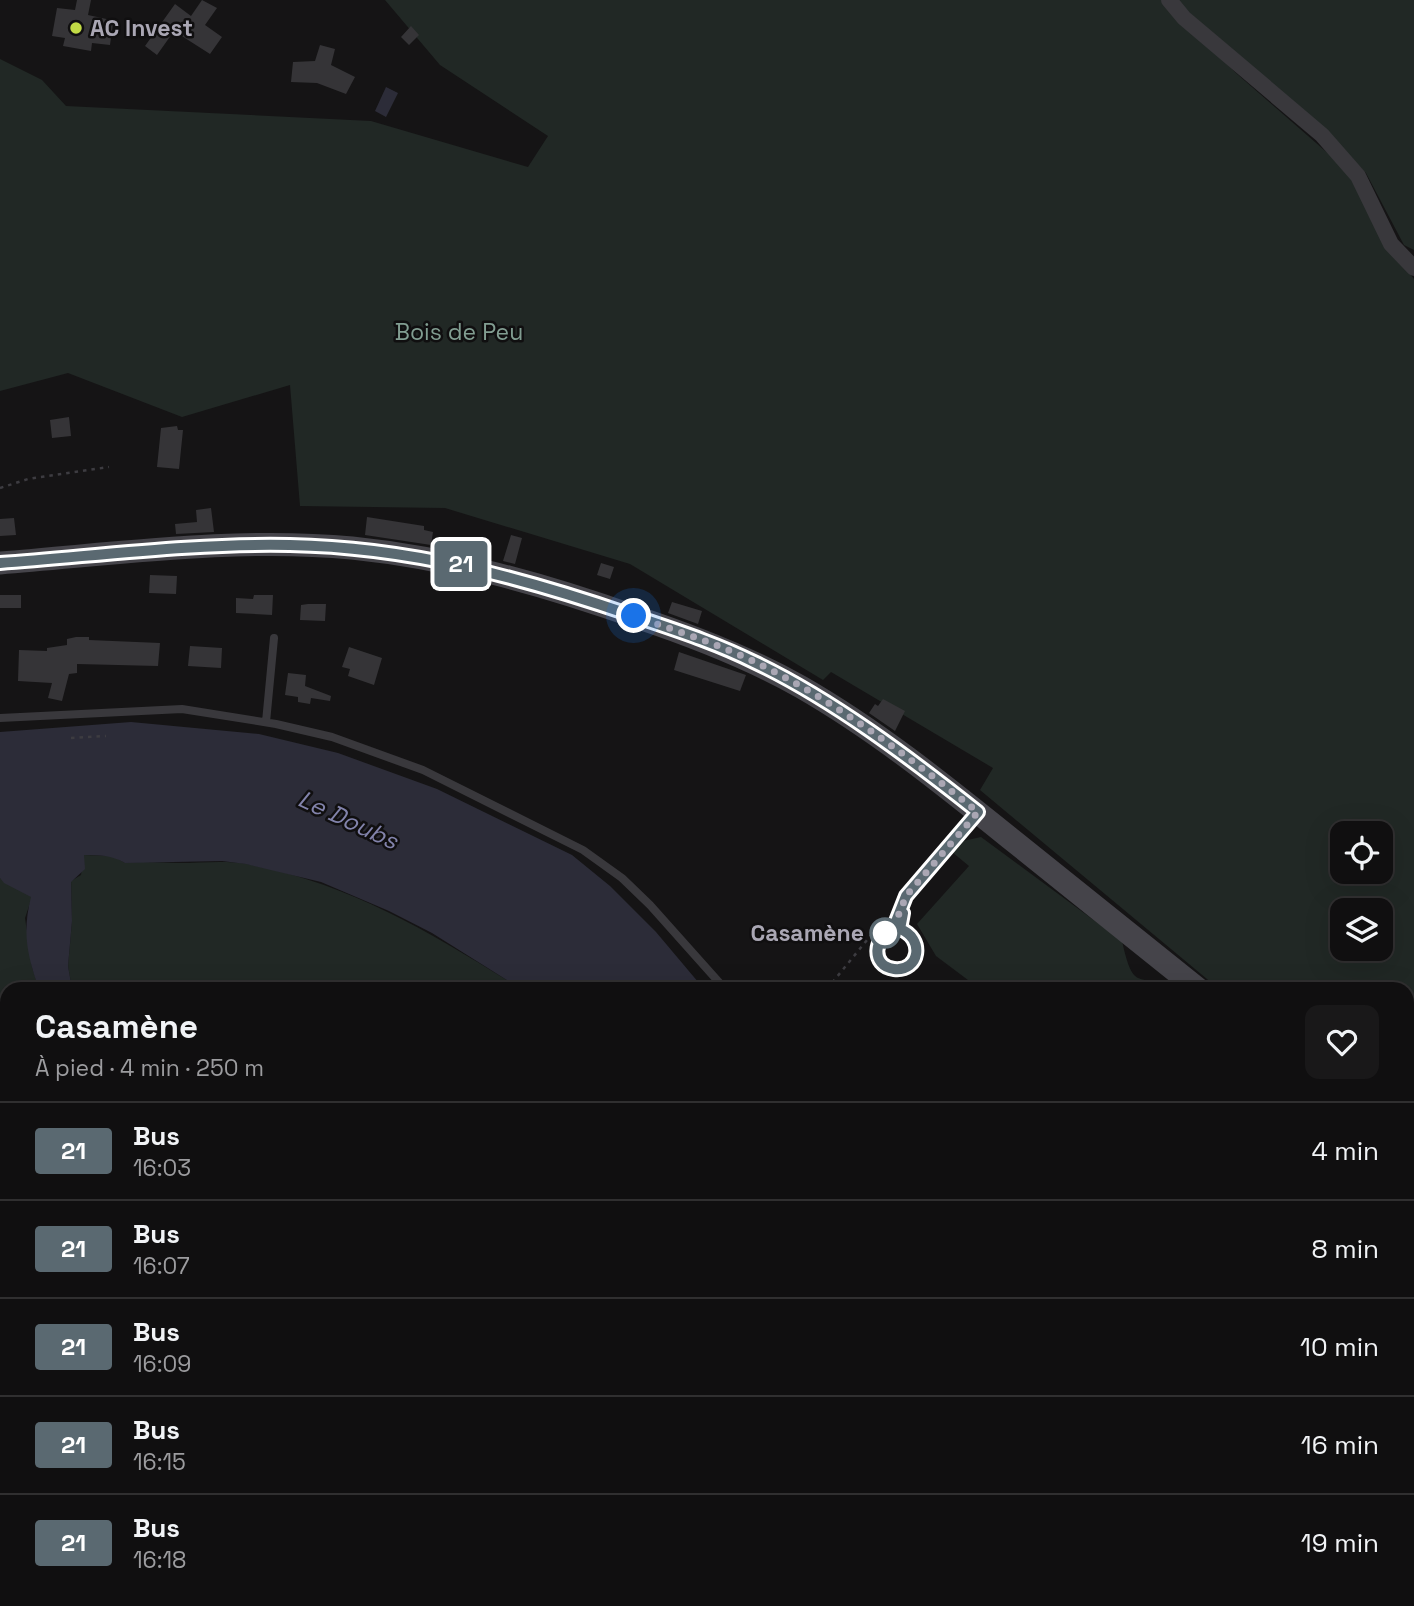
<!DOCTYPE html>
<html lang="fr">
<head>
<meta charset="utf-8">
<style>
	body { margin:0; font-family:"Space Grotesk",sans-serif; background:#191819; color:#f1f3f6; height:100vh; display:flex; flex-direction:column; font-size:26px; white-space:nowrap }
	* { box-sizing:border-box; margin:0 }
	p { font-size:23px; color:#9c9c9f }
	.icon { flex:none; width:38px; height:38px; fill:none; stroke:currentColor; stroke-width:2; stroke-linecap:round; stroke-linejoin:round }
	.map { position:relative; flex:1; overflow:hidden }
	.details { position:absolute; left:0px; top:982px; width:1414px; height:625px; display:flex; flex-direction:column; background:#100f10; border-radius:21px 21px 0 0; box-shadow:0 7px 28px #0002,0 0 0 2px #302f30 }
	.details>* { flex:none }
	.badge { padding:0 14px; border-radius:5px; font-size:24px; line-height:46px }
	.fabs { position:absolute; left:1330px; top:821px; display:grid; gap:14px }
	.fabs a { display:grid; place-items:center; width:63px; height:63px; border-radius:14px; background:#100f10; box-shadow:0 7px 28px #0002,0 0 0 2px #302f30; font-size:35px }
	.you { position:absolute; width:35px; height:35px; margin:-18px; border:5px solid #fff; border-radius:50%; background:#1a73e8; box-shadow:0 0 0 10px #1a73e833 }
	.map>.badge { position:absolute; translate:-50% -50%; box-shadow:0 0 0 4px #fff }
	.round { display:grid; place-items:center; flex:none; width:74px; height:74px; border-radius:14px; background:#191819 }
	.overview { display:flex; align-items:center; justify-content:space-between; height:119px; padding:0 35px }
	h1 { font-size:33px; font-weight:800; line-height:52px }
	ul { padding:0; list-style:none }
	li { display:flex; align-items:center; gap:21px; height:98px; padding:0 35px; border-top:2px solid #302f30 }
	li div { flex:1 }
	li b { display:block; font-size:26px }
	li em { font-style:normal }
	li .badge { min-width:77px; font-weight:700; text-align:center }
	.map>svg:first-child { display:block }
</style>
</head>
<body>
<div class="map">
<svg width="1414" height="1606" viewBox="0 0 1414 1606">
	<rect width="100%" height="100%" fill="#151415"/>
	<path fill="#212825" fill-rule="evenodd" d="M 385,0 L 1162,0 L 1236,73 L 1355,177 L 1388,247 L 1414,279 L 1414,1134 L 1407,1128 L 1407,989 L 1219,989 L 980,790 L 993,768 L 831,672 L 823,680 L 630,564 L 445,508 L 300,506 L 290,385 L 182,417 L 68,373 L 0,391 L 0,59 L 42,80 L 66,106 L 371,121 L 528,167 L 548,136 L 440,65 ZM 1342,833 L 1381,833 L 1381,872 L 1342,872 ZM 1342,910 L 1381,910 L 1381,948 L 1342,948 Z
		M 1175,0 L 1414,0 L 1414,250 L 1404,245 L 1366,173 L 1321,127 Z
		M 981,837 L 1122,941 C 1134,995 1138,971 1177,989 L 980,989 L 936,956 L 917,924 L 969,866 L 952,852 L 963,841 Z
		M 84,855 L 113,856 L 125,863 C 143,861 161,863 178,863 C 201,863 225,860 247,864 C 352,884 432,933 521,989 L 72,989 L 68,966 L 72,921 L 71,881 L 81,875 Z
		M 0,878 L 32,897 L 25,918 L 32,967 L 39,989 L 7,989 L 7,1030 L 0,1030 Z
		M 0,1131 L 7,1132 L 7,1600 L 750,1600 L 761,1606 L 0,1606 Z
		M 1407,1279 L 1414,1287 L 1414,1350 L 1407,1358 Z
		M 1407,1434 L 1414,1440 L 1414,1568 L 1407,1562 Z"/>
	<path fill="#2c2c38" d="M 386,87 L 398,93 L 386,117 L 375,111 Z
		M 131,722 L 259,734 L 338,753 L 437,789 L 572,855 L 610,886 L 656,932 L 704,989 L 521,989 L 432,933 L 389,911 L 321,882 L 246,864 L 222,861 L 125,863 C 111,855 100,855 84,855 L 85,869 L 71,882 L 72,921 L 68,966 L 72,989 L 39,989 C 27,955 22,932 31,897 L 4,883 L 0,878 L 0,732 Z
		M 0,1030 L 7,1030 L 7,1106 L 0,1107 Z
		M 888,1600 L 1215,1600 L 1222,1606 L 897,1606 Z
		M 1234,1600 L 1311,1600 L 1321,1606 L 1242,1606 Z"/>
	<path fill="#353437" d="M 77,0 L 91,0 L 88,15 L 111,20 L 111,23 L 113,23 L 110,45 L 92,43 L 91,51 L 63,46 L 65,38 L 52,36 L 57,8 L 75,10 Z
		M 202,0 L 217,8 L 205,25 L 222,37 L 210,54 L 174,31 L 157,55 L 145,46 L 175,4 L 191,16 Z
		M 411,26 L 419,35 L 409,45 L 401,37 Z
		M 320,45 L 335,49 L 331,65 L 355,77 L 346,94 L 317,83 L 291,82 L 293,62 L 315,61 Z
		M 69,417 L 71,436 L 52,438 L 50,420 Z
		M 177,426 L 178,430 L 183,430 L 179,469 L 157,467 L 161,428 Z
		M 211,508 L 214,532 L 176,534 L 175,524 L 197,522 L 196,510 Z
		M 367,517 L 424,526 L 424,530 L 433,532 L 431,545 L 365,535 Z
		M 14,518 L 16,535 L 0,536 L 0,519 Z
		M 511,535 L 522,538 L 515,564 L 503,561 Z
		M 601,563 L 614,567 L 610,579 L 597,575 Z
		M 150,575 L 177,576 L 176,594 L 149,593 Z
		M 0,595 L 21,595 L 21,608 L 0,608 Z
		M 254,595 L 273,595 L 272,615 L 236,613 L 236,598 L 253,599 Z
		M 672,602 L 702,611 L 698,624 L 668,613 Z
		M 308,604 L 326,604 L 325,621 L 300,620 L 301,605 Z
		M 76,637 L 89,637 L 89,640 L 160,643 L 158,666 L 77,664 L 77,673 L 69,674 L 62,701 L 48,698 L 52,683 L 18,681 L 19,650 L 47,651 L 47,648 L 67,645 L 67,639 Z
		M 190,646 L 222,648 L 221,668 L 188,666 Z
		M 349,647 L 382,658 L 374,685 L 348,676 L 350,669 L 342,667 Z
		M 679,652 L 746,675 L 740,691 L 674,670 Z
		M 288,673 L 306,675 L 305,686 L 331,696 L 330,701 L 311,698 L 310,704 L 298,702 L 298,697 L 285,695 Z
		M 883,699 L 905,711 L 895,731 L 869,713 L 875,704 L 878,706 Z"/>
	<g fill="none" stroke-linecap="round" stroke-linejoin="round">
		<path stroke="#3d3c41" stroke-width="2.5" stroke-dasharray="3.5 5" stroke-linecap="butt" d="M 0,488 L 28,479 L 109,467
			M 71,738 L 106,736
			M 827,989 L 885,918
			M 0,1453 L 7,1470
			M 67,1600 L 70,1606"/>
		<path stroke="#39383c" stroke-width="8" d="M 0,718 L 182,709 L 276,724 L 332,737 L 423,770 L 583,850 L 622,878 L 650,905 L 725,989
			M 266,722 L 274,638
			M 893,929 L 906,896 L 976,814
			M877 949a20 20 0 1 1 40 0a20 20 0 1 1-40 0Z
			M 1407,1266 L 1414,1272"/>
		<path stroke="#39383c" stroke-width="16" d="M 1169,0 L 1184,18 L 1322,135 L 1358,176 L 1391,244 L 1414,268
			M 0,1118 L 7,1119
			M 846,1600 L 855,1606
			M 1330,1600 L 1340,1606"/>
		<path stroke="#45444a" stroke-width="23" d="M 0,563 C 116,554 236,537 352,548 C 450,558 543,584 636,617 C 693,636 748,657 801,687 C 876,730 944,785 1011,839 C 1073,889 1136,939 1198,989
			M 1407,1157 L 1414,1163"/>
	</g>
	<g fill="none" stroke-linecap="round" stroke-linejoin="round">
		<g stroke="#fff" stroke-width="16">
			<path id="line" d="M 0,563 C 96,556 194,543 290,545 C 408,547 520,577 631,615 C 672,629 714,642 754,662 C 832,699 910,758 978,812 L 906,896 L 893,929 C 874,936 870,966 894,969 C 920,972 925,938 900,929 L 903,913"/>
		</g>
		<use href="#line" stroke="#5a6971" stroke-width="10"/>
		<path stroke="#aaa7b4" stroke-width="7" stroke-dasharray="0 12.6" d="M 634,616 C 674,630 716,643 755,662 C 834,700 909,757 978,812 L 906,896 L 893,929 L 885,933"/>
	</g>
	<circle fill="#c2db46" stroke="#100f10" stroke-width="2.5" cx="76" cy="28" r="7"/>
	<circle fill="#fff" stroke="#5a6971" stroke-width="3.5" cx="885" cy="933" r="14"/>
	<g text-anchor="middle" stroke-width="5" stroke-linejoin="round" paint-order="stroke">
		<g font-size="23" font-weight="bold" fill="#aaa7b4" stroke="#100f10" text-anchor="start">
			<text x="90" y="36">AC Invest</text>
		</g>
		<g font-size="23" fill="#819d91" stroke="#100f10">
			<text x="459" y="340">Bois de Peu</text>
		</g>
		<g font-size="23" font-weight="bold" fill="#aaa7b4" stroke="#100f10" text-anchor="end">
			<text x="864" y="941">Casamène</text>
		</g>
		<g font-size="24" font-style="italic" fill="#8283ab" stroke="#100f10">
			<text transform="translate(348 820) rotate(25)" y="8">Le Doubs</text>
		</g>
	</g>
</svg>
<div class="fabs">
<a><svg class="icon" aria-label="locate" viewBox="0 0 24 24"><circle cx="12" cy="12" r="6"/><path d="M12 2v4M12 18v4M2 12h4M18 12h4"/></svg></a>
<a><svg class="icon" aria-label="layers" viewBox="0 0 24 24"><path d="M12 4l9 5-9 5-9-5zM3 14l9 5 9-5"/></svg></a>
</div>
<div class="you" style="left:634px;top:616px"></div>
<b class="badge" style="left:461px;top:564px;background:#5a6971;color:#fff">21</b>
<section class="details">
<div class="overview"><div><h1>Casamène</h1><p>À pied · 4 min · 250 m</p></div><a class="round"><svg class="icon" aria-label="heart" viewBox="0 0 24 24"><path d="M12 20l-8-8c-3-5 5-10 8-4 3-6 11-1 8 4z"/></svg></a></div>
<ul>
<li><span class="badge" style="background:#5a6971;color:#fff">21</span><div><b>Bus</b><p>16:03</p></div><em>4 min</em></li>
<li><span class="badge" style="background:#5a6971;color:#fff">21</span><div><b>Bus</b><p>16:07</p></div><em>8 min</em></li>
<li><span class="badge" style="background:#5a6971;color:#fff">21</span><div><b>Bus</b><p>16:09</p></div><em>10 min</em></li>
<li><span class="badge" style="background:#5a6971;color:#fff">21</span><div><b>Bus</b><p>16:15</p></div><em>16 min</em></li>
<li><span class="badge" style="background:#5a6971;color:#fff">21</span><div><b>Bus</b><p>16:18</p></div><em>19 min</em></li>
</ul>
</section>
</div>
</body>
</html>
